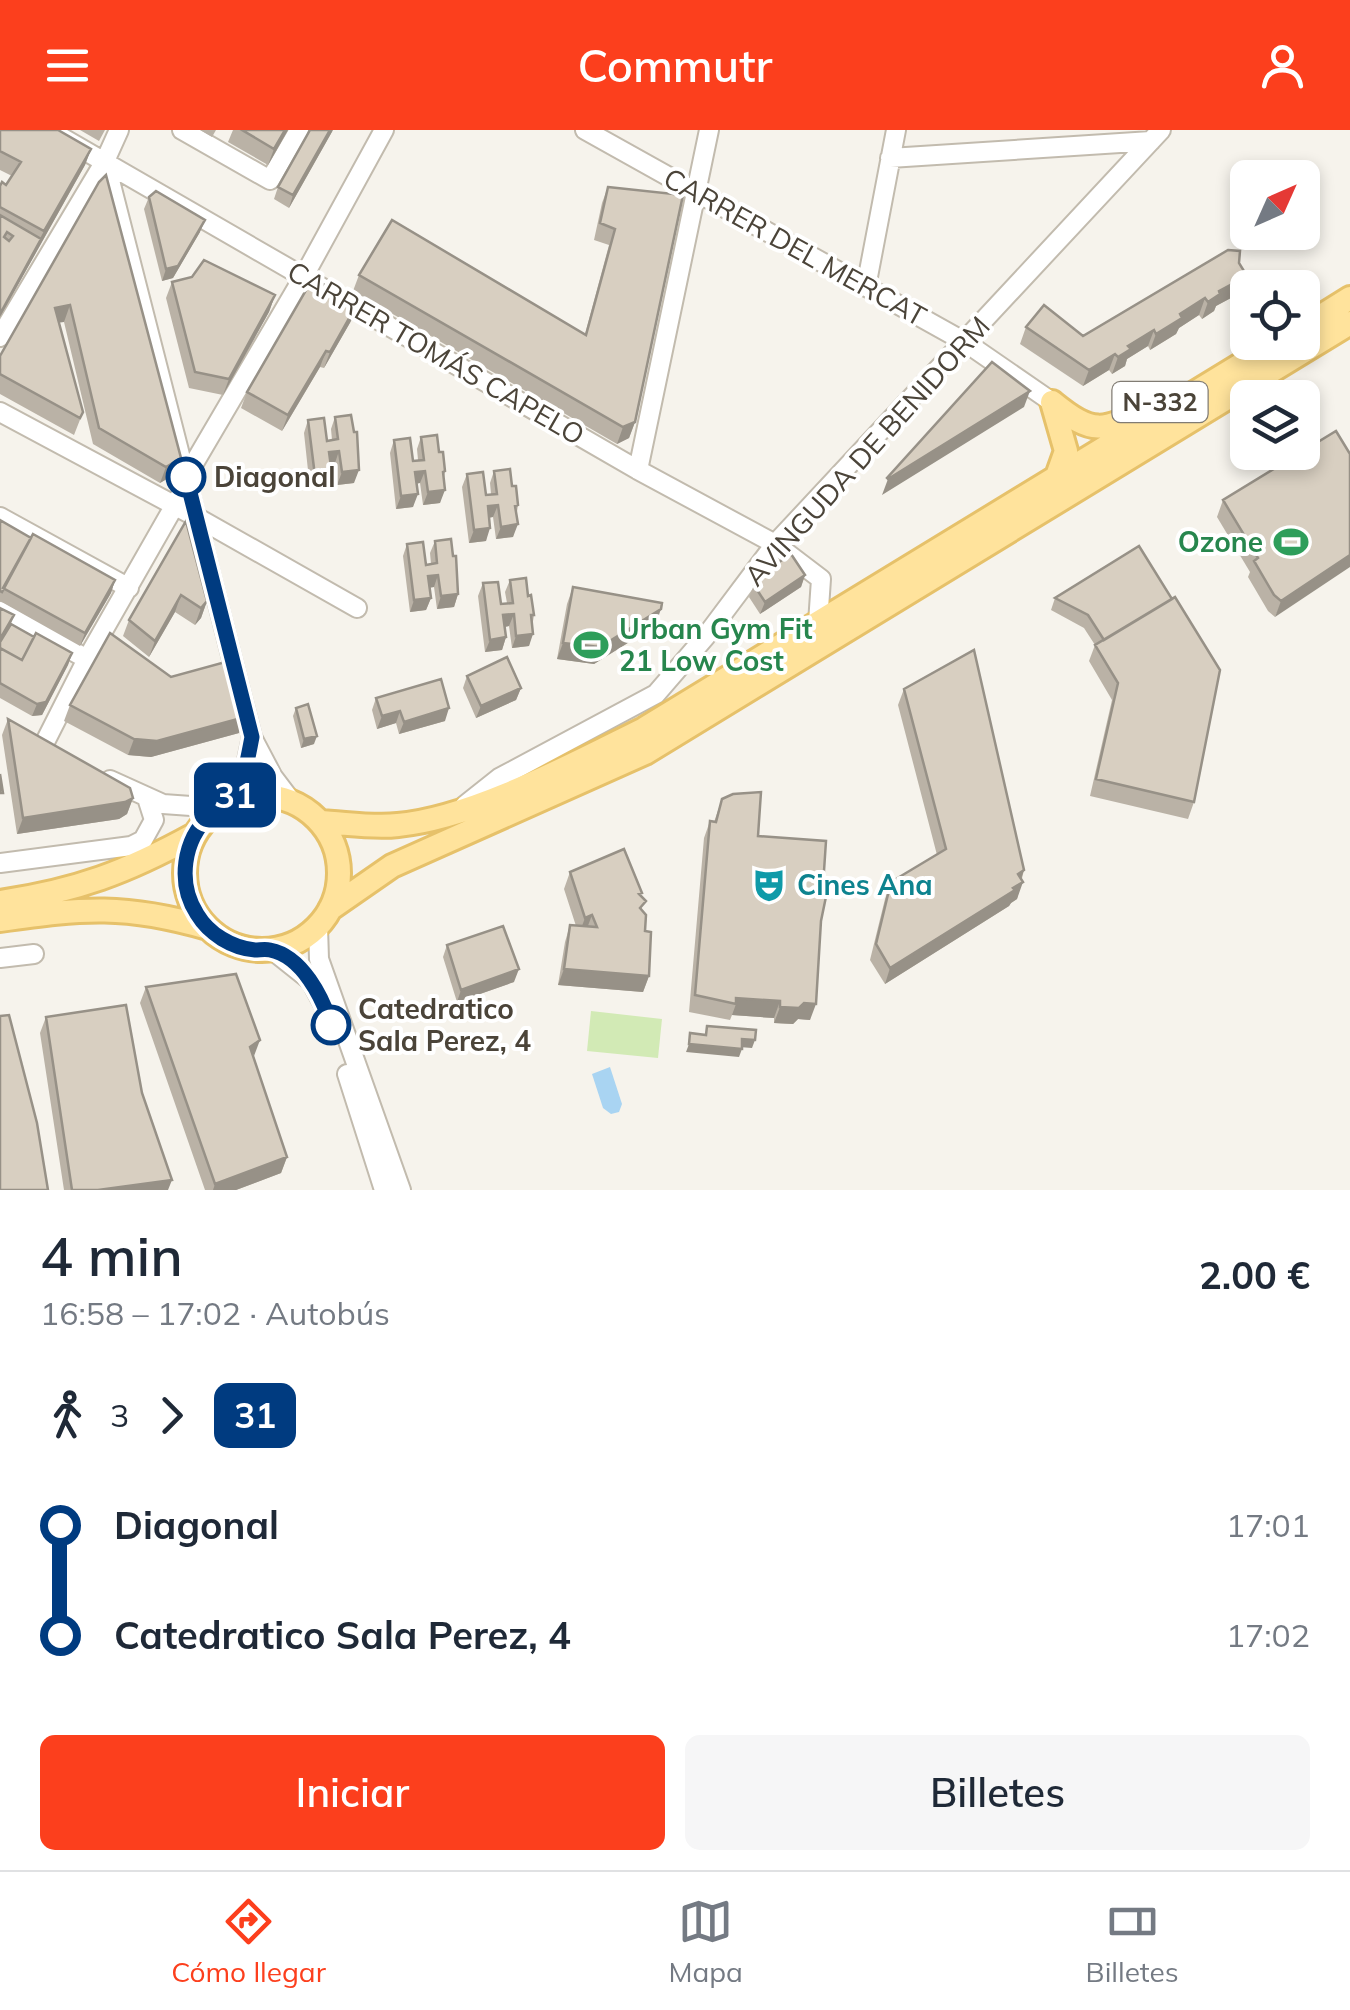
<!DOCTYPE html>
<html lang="es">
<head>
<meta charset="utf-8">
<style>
	body { margin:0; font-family:Mulish,sans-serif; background:#f6f6f7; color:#1f2937; height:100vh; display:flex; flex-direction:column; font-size:38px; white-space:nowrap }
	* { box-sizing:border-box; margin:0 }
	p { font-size:32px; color:#747a83 }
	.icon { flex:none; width:55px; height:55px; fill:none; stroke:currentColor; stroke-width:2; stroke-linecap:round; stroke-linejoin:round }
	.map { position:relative; height:1060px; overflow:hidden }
	.sheet { display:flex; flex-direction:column; background:#fff; flex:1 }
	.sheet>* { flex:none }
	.badge { padding:0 20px; border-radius:15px; font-size:35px; line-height:65px }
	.needle { width:65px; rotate:45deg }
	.buttons { position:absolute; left:1230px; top:30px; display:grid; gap:20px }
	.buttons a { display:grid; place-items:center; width:90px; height:90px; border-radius:15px; background:#fff; box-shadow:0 5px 15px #0003; font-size:50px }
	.map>.badge { position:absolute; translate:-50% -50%; box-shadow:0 0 0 5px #fff }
	.legs { display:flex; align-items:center; gap:15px; height:110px; padding:0 40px; font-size:32px }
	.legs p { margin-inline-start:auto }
	.headline { display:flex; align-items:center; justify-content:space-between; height:170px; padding:0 40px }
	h1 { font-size:55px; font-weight:600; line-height:75px }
	.primary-button { display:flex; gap:20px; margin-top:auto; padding:20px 40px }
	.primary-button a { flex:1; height:115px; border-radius:15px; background:#fc3f1d; color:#fff; font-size:40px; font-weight:600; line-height:115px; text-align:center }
	.primary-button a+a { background:#f6f6f7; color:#1f2937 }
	ul { padding:0 40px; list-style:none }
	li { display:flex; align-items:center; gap:35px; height:110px; font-size:38px }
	li i { display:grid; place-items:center; width:15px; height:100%; margin:0 12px; background:currentColor }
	li i::after { content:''; width:25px; height:25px; margin:-12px; border:8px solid; border-radius:50%; background:#fff }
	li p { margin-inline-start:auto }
	li:first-child i { background:linear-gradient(#0000 50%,currentColor 0) }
	li:last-child i { background:linear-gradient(currentColor 50%,#0000 0) }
	header { display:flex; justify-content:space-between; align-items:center; height:130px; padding:0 40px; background:#fc3f1d; color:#fff; font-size:45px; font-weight:600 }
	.tabs { display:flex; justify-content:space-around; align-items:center; height:140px; border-top:2px solid #e0e1e3; background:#fff; font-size:28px; color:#747a83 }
	.tabs a { display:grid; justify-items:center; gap:5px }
	.tabs .active { color:#fc3f1d }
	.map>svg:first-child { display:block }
</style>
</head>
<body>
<header><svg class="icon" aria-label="menu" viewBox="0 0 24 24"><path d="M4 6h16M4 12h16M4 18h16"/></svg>Commutr<svg class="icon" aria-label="person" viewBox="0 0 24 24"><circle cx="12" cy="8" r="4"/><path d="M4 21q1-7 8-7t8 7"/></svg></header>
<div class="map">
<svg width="1350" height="1060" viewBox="0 0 1350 1060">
	<rect width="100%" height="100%" fill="#f6f3ec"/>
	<path fill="#d2eab5" d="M 591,881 L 662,889 L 658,928 L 587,921 Z"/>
	<path fill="#a9d4f2" d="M 610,937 L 622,974 L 619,982 L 611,984 L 603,978 L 592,944 Z"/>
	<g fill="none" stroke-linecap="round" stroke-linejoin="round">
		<g stroke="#c2bbae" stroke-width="22">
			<path id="minor" d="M 49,0 L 638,340 L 775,414 L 821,449 L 818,493
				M 182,0 L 270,50 L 299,0
				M 585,0 L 965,212 L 1052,272
				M 890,28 L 1151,11
				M 105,31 L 252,607 L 273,647 L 292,672
				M 866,157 L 896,0
				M 0,207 L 105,31 L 119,0
				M 0,282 L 198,388 L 357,478
				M 638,340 L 709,0
				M 186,347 L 304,146 L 384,0
				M 0,387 L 129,458
				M 0,481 L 87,529
				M 43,616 L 87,529 L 180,366
				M 110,650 L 163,674 L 219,678
				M 232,671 L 244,645 L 252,607
				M 465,675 L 499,648 L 656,564 L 706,506 L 775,414 L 1161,0
				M 0,733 L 131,716 L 143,710 L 154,690 L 147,668
				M 318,797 L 319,829 L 401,1060
				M 272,820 L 311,851 L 327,881
				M 0,828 L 34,824
				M 347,944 L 384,1060"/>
		</g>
		<g stroke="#e6c16a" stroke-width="28">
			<path id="major" d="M 1302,198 L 1350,168
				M 1052,272 C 1095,307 1103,301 1151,277
				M 1052,272 L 1066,321 L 1056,349
				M185 743a77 77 0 1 1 154 0a77 77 0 1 1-154 0Z
				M 320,692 C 345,693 372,698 398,695 C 474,688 575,633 644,599 L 1278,212
				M 0,772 C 76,761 127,742 194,705
				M 330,779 L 392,736 L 645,623 L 1350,193
				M 0,790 C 84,778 125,774 208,798"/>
		</g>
		<use href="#minor" stroke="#fff" stroke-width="18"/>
		<use href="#major" stroke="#ffe39c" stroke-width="22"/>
	</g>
	<path fill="#bab2a6" d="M 0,0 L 91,19 L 85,35 L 0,187 L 0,56 L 6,55 L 12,46 L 0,40 Z
		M 80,0 L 105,0 L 99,11 Z
		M 200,0 L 216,0 L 212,7 Z
		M 233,0 L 288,0 L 268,35 L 228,12 Z
		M 333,0 L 289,78 L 274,69 L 278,57 Z
		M 99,52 L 181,328 L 175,344 L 160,353 L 93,314 L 64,192 L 59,192 L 83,282 L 74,305 L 0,264 L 0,226 Z
		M 608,57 L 683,65 L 635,292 L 629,308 L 617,314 L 353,161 L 359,145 L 585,204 L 609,115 L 594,110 L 602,73 Z
		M 149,67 L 200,102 L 173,148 L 162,151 L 144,79 Z
		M 1239,133 L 1247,146 L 1242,162 L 1216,176 L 1214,181 L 1202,189 L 1199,185 L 1179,198 L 1176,204 L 1150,220 L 1148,216 L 1127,229 L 1125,236 L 1112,244 L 1109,240 L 1083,256 L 1020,214 L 1026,197 L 1083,206 Z
		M 192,147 L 275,165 L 269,182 L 223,265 L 189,258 L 166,168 L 172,152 Z
		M 351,191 L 324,238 L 320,237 L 282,301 L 241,278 L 247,262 Z
		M 335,287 L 354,353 L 337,355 L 335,333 L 330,334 L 327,356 L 310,359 L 304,303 L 308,290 L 327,311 L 332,310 L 331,299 Z
		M 421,307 L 439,322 L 445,341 L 440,373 L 423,375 L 420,353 L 416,354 L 413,377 L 396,379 L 390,323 L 394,310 L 413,331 L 418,330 L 417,319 Z
		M 1350,324 L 1275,487 L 1268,481 L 1248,447 L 1250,442 L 1217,387 L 1223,370 Z
		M 494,341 L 512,356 L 518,375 L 513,407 L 496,409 L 493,387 L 489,388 L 486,411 L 469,413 L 462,357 L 467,344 L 486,365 L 491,364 L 490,353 Z
		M 0,390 L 31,408 L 115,450 L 111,463 L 80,516 L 0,471 Z
		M 186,391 L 207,471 L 201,488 L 195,495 L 175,482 L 149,527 L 123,506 L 129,490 Z
		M 435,411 L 458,464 L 454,477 L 437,479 L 434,457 L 429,458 L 431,468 L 426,480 L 410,482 L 403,426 L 407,414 L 426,435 L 431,434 L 430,423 Z
		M 1139,416 L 1194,672 L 1188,689 L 1090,666 L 1112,570 L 1089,531 L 1095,515 L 1084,498 L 1051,480 L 1055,468 Z
		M 805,445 L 801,457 L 760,484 L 749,467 L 754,455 Z
		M 510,450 L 528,466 L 534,485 L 529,516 L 512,518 L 509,496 L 505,497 L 506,507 L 502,520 L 485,522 L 478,466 L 483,453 L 501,474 L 507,473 L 505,462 Z
		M 573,457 L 655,496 L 594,534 L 557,529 L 567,474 Z
		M 0,478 L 14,485 L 11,494 L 34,507 L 72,523 L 68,535 L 42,585 L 32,586 L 0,568 Z
		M 467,546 L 521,558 L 516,570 L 476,588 L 463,558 Z
		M 904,559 L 1024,740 L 1017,769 L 1011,773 L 1009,776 L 885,854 L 870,830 L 885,769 L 891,752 L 937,725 L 898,575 Z
		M 376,568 L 445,591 L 399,604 L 396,593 L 377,599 L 372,580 Z
		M 70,575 L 239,603 L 151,627 L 128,625 L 64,591 Z
		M 296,578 L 314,614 L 301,618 L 293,586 Z
		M 8,589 L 133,668 L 127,684 L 119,689 L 17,704 L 2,605 Z
		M 722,669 L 758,706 L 821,791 L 810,890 L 798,889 L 793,894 L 774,893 L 774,888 L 732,885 L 730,890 L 689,882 L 704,708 L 710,691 L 714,692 Z
		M 570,742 L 640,766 L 649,846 L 643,862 L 558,855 L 565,812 L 570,795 L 576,796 L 564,759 Z
		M 447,815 L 514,852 L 457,872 L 443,827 Z
		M 146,857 L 254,927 L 287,1027 L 281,1043 L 236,1060 L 205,1060 L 140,873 Z
		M 46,887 L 142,963 L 168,1060 L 64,1060 L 40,903 Z"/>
	<path fill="#979187" d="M 285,0 L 288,0 L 268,35 L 274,19 Z
		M 330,0 L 333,0 L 289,78 L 293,65 Z
		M 91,19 L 85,35 L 0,187 L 0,184 L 44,101 Z
		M 205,90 L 200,102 L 173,148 L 162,151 L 166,139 Z
		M 1247,146 L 1242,162 L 1216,176 L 1214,181 L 1202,189 L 1208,172 L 1219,161 Z
		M 275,165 L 269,182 L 223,265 L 229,249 Z
		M 1205,168 L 1199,185 L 1179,198 L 1176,204 L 1150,220 L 1156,204 L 1180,184 Z
		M 357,174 L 351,191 L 324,238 L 330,222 Z
		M 70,175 L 64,192 L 49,194 L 55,178 Z
		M 1154,200 L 1148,216 L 1127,229 L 1125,236 L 1112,244 L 1118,227 L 1128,216 Z
		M 326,221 L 320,237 L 282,301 L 288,285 Z
		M 1115,224 L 1109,240 L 1083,256 L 1089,240 Z
		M 1030,261 L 1024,277 L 882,365 L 888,349 Z
		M 635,292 L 629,308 L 617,314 L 623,297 Z
		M 339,321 L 335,333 L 324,334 L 329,322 Z
		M 181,328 L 175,344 L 160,353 L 166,337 Z
		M 359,340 L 354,353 L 337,355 L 342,342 Z
		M 425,341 L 420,353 L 410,354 L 415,342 Z
		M 332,344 L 327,356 L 310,359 L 315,346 Z
		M 445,360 L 440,373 L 423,375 L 428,362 Z
		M 418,364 L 413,377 L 396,379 L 401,366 Z
		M 498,375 L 493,387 L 483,388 L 488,376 Z
		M 518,394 L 513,407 L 496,409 L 501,397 Z
		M 490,398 L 486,411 L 469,413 L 474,400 Z
		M 1350,425 L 1350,437 L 1275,487 L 1281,471 Z
		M 438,445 L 434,457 L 424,458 L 428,446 Z
		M 805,445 L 801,457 L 760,484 L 765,472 Z
		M 115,450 L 111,463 L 80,516 L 85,503 Z
		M 458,464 L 454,477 L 437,479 L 441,466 Z
		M 181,465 L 175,482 L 149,527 L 155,511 Z
		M 431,468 L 426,480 L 410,482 L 414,470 Z
		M 207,471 L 201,488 L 195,495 L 201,478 Z
		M 661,479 L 655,496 L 594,534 L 557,529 L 563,513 Z
		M 514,484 L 509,496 L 499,498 L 503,485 Z
		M 533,504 L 529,516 L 512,518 L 516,506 Z
		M 506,507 L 502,520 L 485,522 L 490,510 Z
		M 72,523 L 68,535 L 42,585 L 32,586 L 37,574 Z
		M 521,558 L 516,570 L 476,588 L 481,576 Z
		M 449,578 L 445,591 L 399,604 L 404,592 Z
		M 400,581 L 396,593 L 377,599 L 382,586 Z
		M 245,587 L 239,603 L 151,627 L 128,625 L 134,609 Z
		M 317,606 L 314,614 L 301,618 L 304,609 Z
		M 133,668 L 127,684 L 119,689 L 17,704 L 23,688 Z
		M 1024,740 L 1019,755 L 1023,752 L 1017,769 L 1011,773 L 1009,776 L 885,854 L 890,838 Z
		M 592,785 L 586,801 L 579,804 L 585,788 Z
		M 519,839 L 514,852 L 457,872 L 461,860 Z
		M 564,839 L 649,846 L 643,862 L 558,855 Z
		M 736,868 L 780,871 L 774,888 L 732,885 L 736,874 Z
		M 804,873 L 816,874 L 810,890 L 798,889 L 793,894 L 774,893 L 780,877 Z
		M 742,909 L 755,910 L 752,918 L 739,917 Z
		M 260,910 L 254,926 L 250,917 Z
		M 689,914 L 742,919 L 739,927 L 686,922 Z
		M 287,1027 L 281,1043 L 236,1060 L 213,1060 L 215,1054 Z
		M 172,1050 L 168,1060 L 98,1060 Z"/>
	<path fill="#d8cfc1" stroke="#979187" stroke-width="2.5" fill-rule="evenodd" d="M 0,0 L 58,0 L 91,19 L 44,101 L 0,77 L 0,56 L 2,52 L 6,55 L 21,32 L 0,21 Z
		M 242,0 L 285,0 L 274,19 Z
		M 310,0 L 330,0 L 293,65 L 278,57 Z
		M 106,45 L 181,328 L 166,337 L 99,298 L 70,175 L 55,178 L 83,282 L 80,288 L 0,244 L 0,226 L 99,52 Z
		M 608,57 L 683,65 L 635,292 L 623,297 L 359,145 L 392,90 L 586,205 L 615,99 L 600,93 Z
		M 156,61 L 205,90 L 178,136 L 166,139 L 149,67 Z
		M 0,85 L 41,109 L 0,184 ZM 7,102 L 13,106 L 9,111 L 4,107 Z
		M 1228,120 L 1240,121 L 1239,133 L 1247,146 L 1219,161 L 1220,164 L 1208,172 L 1205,168 L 1180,184 L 1182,188 L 1156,204 L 1154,200 L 1128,216 L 1131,219 L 1118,227 L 1115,224 L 1089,240 L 1026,197 L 1044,175 L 1083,206 Z
		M 204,130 L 275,165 L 229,249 L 195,242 L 172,152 L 192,147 Z
		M 313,148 L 357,174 L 330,222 L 326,221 L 288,285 L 247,262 Z
		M 992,232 L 1030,261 L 888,349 L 887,348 Z
		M 351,285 L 354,302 L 357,302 L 359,340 L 342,342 L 339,321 L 329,322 L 332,344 L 315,346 L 308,290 L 324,288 L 327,311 L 338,309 L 335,287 Z
		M 1336,301 L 1350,324 L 1350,425 L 1281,471 L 1274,465 L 1254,431 L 1258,428 L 1223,370 Z
		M 437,305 L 439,322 L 443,322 L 445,341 L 443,342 L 445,360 L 428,362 L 425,341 L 415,342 L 418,364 L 401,366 L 394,310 L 410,308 L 413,331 L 424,330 L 421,307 Z
		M 510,339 L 512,356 L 516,356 L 518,375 L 515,376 L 518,394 L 501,397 L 498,375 L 488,376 L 490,398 L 474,400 L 467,344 L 483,342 L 486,365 L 497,364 L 494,341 Z
		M 0,390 L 31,408 L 2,462 L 0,461 Z
		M 186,391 L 207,471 L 201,478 L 181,465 L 155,511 L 129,490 Z
		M 33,404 L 115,450 L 85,503 L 3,458 Z
		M 451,409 L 453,426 L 456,426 L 458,464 L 441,466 L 438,445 L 428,446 L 431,468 L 414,470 L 407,414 L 423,412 L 426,435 L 437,433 L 435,411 Z
		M 1139,416 L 1172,469 L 1104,510 L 1088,485 L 1055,468 Z
		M 791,424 L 805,445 L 765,472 L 754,455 L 766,441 Z
		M 526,448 L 528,466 L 531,465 L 534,485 L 531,485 L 533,504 L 516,506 L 514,484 L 503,485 L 506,507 L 490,510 L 483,453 L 498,452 L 501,474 L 513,473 L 510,450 Z
		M 573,457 L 662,473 L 661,479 L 600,517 L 563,513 Z
		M 1175,467 L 1220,540 L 1194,672 L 1096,649 L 1118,553 L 1095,515 Z
		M 0,478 L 14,485 L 0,509 Z
		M 11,494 L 34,507 L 22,530 L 0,518 L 0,512 Z
		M 36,503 L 72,523 L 46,572 L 37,574 L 0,553 L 0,518 L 22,530 Z
		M 110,503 L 171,547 L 229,531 L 245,587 L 157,611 L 134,609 L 70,575 Z
		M 974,520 L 1024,740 L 1018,744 L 1023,752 L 1013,758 L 1015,760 L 890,838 L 876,814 L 891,752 L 946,719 L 904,559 Z
		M 507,527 L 521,558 L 481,576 L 467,546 Z
		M 441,549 L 449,578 L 404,592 L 400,581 L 382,586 L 376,568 Z
		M 308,574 L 317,606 L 304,609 L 296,578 Z
		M 8,589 L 130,658 L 133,668 L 125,672 L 23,688 Z
		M 0,644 L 3,663 L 0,663 Z
		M 761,662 L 758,706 L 826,711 L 823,756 L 828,757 L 821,791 L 816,874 L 804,873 L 799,878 L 780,877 L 780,871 L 736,868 L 736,874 L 695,865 L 710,691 L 716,692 L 722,669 L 733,664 Z
		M 624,719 L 642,763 L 639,764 L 646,771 L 640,778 L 646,785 L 645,801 L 651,802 L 649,846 L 564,839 L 570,795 L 597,797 L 592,785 L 585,788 L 570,742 Z
		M 503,796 L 519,839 L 461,860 L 447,815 Z
		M 236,844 L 260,910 L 250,917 L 287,1027 L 215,1054 L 146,857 Z
		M 126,875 L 142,963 L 172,1050 L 98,1060 L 72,1060 L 46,887 Z
		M 9,885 L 37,993 L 48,1060 L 0,1060 L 0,886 Z
		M 707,896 L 756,900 L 755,910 L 742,909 L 742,919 L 689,914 L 690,903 L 706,905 Z"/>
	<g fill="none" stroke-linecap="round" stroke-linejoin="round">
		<g stroke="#fff" stroke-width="22">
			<path id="line-1" d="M 186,347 L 252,607 C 248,627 245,649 234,667 C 230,675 218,678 210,685 C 183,710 177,753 197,784 C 209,804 232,818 255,820 C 260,820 265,819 270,820 C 302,826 323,868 331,895"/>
		</g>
		<use href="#line-1" stroke="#003b80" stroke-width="15"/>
	</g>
	<defs>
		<g id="stadium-bare" transform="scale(2.7)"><path d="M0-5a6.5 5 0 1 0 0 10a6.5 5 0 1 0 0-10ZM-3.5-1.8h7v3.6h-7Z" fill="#2e9e5b" stroke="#fff" stroke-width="2.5" paint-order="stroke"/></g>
		<g id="theatre-bare" transform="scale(2.7)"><path d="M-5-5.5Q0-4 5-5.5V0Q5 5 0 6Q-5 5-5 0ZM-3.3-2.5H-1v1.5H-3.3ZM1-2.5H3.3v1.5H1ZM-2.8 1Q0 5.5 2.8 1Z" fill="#0f9aa8" stroke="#fff" stroke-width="2.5" paint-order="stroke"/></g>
	</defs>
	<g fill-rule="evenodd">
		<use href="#stadium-bare" x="1291" y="412"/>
		<use href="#stadium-bare" x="591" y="515"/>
		<use href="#theatre-bare" x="769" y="755"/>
	</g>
	<g fill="#fff" stroke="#003b80" stroke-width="5">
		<circle cx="186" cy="347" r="18"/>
		<circle cx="331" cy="895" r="18"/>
	</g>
	<g text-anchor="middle" stroke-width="8" stroke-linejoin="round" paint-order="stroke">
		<rect fill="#fff" stroke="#817c74" stroke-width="2.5" x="1112.5" y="252" width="95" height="40" rx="8"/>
		<g font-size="25" font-weight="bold" fill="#4b4439">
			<text x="1160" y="281">N-332</text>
		</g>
		<g font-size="28" fill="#4b4439" stroke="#fff">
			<text transform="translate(795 117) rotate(29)" y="10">CARRER DEL MERCAT</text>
			<text transform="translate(436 223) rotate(30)" y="10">CARRER TOMÁS CAPELO</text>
			<text transform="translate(867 321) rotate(-48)" y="10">AVINGUDA DE BENIDORM</text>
		</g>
		<g font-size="28" font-weight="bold" fill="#4b4439" stroke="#fff" text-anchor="start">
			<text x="214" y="357">Diagonal</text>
			<text x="358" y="889">Catedratico<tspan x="358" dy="32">Sala Perez, 4</tspan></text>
		</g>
		<g font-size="28" font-weight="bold" fill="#27864d" stroke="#fff" text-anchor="end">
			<text x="1263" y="422">Ozone</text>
			<text x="619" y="509" text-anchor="start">Urban Gym Fit<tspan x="619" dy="32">21 Low Cost</tspan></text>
		</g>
		<g font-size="28" font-weight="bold" fill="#0d838f" stroke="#fff" text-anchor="start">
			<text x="797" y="765">Cines Ana</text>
		</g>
	</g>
</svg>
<div class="buttons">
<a><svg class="needle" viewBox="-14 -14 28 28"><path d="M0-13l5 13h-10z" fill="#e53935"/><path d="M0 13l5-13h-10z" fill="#747a83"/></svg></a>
<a><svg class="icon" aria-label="locate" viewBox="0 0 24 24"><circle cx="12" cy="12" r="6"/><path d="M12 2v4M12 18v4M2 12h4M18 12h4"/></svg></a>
<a><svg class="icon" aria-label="layers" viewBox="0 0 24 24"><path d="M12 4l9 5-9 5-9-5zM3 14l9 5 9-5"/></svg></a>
</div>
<b class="badge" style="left:235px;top:665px;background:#003b80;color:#fff">31</b>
</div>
<section class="sheet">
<div class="headline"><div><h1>4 min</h1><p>16:58 – 17:02 · Autobús</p></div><b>2.00 €</b></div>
<div class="legs"><svg class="icon" aria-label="walk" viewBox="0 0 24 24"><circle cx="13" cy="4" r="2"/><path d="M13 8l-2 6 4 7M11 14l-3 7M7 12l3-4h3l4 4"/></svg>3<svg class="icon" aria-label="forward" viewBox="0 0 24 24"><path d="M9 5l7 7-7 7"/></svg><b class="badge" style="background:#003b80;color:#fff">31</b></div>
<ul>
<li><i style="color:#003b80"></i><b>Diagonal</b><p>17:01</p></li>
<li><i style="color:#003b80"></i><b>Catedratico Sala Perez, 4</b><p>17:02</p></li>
</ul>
<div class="primary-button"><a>Iniciar</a><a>Billetes</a></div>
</section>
<nav class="tabs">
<a class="active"><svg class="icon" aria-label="directions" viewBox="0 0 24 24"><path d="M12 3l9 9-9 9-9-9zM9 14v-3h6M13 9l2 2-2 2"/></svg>Cómo llegar</a>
<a><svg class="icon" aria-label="map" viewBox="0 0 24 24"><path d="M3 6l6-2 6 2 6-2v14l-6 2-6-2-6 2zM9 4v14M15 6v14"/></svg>Mapa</a>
<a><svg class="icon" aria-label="tickets" viewBox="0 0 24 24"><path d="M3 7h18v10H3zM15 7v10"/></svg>Billetes</a>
</nav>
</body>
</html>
